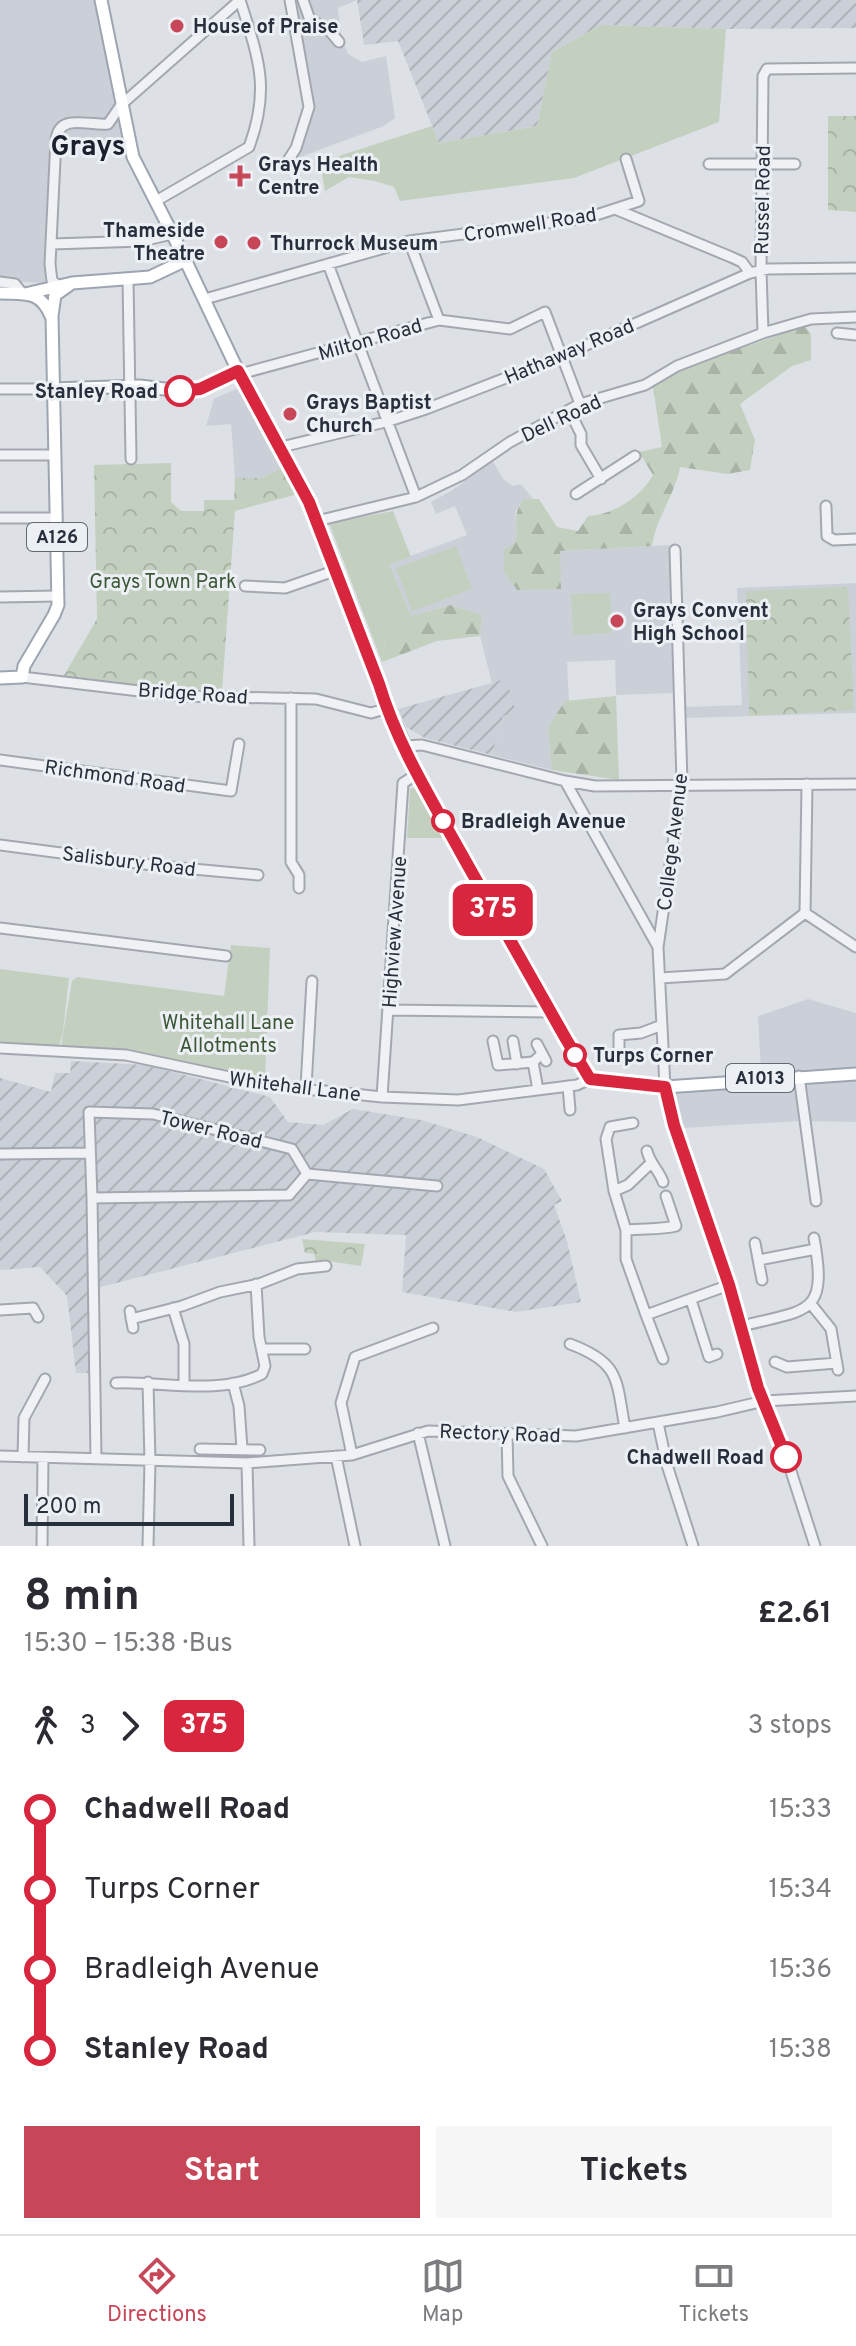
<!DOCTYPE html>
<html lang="en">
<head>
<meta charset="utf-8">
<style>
	body { margin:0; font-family:Overpass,sans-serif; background:#f7f7f7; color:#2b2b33; height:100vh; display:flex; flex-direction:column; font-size:30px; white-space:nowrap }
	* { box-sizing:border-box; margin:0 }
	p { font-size:26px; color:#7c7c81 }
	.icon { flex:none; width:44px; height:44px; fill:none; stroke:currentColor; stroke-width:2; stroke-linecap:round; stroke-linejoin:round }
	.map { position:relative; height:1546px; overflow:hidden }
	.panel { display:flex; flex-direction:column; background:#fff; flex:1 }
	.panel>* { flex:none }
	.badge { padding:0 16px; border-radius:12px; font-size:28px; line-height:52px }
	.scale { position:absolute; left:24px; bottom:20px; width:210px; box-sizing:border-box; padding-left:8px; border:4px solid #272f3c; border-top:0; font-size:22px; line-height:28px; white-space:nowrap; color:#272f3c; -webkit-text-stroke:6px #eceff4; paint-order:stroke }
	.map>.badge { position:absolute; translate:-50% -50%; box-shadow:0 0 0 4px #fff }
	.legs { display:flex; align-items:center; gap:12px; height:88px; padding:0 24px; font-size:26px }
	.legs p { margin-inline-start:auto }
	.head { display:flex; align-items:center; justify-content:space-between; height:136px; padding:0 24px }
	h1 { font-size:44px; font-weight:700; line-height:60px }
	.primary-button { display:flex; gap:16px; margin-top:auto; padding:16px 24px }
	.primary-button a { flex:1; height:92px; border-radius:0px; background:#c74657; color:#fff; font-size:32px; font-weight:700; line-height:92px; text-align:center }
	.primary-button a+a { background:#f7f7f7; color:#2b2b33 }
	ul { padding:0 24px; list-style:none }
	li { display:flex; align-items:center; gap:28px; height:80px; font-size:30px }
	li i { display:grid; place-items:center; width:12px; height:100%; margin:0 10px; background:currentColor }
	li i::after { content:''; width:20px; height:20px; margin:-10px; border:6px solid; border-radius:50%; background:#fff }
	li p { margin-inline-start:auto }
	li:first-child i { background:linear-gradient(#0000 50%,currentColor 0) }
	li:last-child i { background:linear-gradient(currentColor 50%,#0000 0) }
	.menu { display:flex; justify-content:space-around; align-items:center; height:112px; border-top:2px solid #e1e1e2; background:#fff; font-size:22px; color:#7c7c81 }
	.menu a { display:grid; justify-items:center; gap:4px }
	.menu .current { color:#c74657 }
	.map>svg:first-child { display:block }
</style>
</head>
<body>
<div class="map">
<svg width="856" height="1546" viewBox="0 0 856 1546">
	<defs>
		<pattern id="industrial-furrows" width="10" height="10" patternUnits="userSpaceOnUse" patternTransform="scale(2)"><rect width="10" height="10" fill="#cbd0d8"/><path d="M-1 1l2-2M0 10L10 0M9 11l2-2" fill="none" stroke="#aeb3ba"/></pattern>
		<pattern id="forest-firs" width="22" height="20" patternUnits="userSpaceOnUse" patternTransform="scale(2)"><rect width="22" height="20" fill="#c3d0bf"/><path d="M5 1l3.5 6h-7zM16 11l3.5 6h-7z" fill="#a8b3a5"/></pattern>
		<pattern id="park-crowns" width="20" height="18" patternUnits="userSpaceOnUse" patternTransform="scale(2)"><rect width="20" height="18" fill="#c3d0bf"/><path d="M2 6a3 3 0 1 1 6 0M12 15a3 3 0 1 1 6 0" fill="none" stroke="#a8b3a5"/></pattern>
	</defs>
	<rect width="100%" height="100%" fill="#dde1e6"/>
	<path fill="#cbd0d8" d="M 0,0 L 97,0 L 115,106 L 125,144 L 52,137 L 45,283 L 0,281 Z
		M 285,0 L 357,0 L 338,8 L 341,36 L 348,54 L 362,62 L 386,56 L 395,118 L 384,126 L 295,159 L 298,156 L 291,153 L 305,114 Z
		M 236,389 L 244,396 L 283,467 L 262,478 L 235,478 L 231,424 L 206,426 L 214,399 Z
		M 493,461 L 503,479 L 513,486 L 521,484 L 533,499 L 523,499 L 515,512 L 517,535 L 515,543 L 560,551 L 669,545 L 673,693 L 616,695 L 615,660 L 567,662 L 569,701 L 565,701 L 548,727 L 552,770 L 492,755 L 503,716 L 515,711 L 492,683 L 480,636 L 482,615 L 451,605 L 411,616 L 389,564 L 467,535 L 455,506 L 436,514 L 431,502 L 451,491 Z
		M 856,583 L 856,713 L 686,718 L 686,707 L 742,705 L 737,588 Z
		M 808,999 L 856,1013 L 856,1067 L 761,1072 L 758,1016 Z
		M 856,1080 L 856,1122 L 799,1121 L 683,1128 L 673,1096 L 676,1090 Z"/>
	<path fill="url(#industrial-furrows)" d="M 357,0 L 856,0 L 856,28 L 726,29 L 601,25 L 552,52 L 537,126 L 439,143 L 398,41 L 364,45 Z
		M 506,679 L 516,712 L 503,716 L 492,755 L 425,738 L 406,727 L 398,709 Z
		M 71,1061 L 146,1065 L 270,1097 L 288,1122 L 323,1125 L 353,1109 L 421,1120 L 477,1137 L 544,1169 L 562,1201 L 554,1205 L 567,1241 L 581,1302 L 516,1312 L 402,1292 L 406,1235 L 315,1232 L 93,1289 L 94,1373 L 76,1373 L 67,1296 L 40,1267 L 0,1270 L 0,1078 L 51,1092 L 55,1073 L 70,1073 Z"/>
	<path fill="#c3d0bf" d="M 601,25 L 726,29 L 719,122 L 574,178 L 400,201 L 394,187 L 375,181 L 349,177 L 325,191 L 320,162 L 432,126 L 439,143 L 537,126 L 552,52 Z
		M 393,511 L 411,557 L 389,564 L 411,616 L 385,639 L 382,662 L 329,523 Z
		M 456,546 L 472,589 L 412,611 L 396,568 Z
		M 610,593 L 612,633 L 573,635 L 571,594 Z
		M 414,788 L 417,790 L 443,838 L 407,838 L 410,789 Z
		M 231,945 L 270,948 L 265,1078 L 142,1052 L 61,1046 L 72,981 L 77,977 L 224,996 Z
		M 0,969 L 69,978 L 63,1032 L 59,1046 L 0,1042 Z"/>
	<path fill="url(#forest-firs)" d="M 805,326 L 811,334 L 811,360 L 792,366 L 740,404 L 755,440 L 750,470 L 727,474 L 680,467 C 675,495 656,518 652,546 L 560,551 L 561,589 L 517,590 L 504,572 L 504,550 L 515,543 C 520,524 510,519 523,499 L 539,499 L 557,527 L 578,531 L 588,516 C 613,515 641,497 653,475 L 639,452 L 662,447 L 653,387 L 679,370 Z
		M 451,605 L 482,615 L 480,636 L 437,641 L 382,662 L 385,639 L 411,616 Z
		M 616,696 L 619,780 L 552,770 L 548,727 L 565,701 Z"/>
	<path fill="url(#park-crowns)" d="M 828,116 L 856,116 L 856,212 L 828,210 Z
		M 171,463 L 171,502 L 181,511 L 204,511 L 204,500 L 234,500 L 235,478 L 262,478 L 283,467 L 298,494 L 235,511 L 222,691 L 80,682 L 63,677 L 97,619 L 94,465 Z
		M 848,587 L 854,710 L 749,716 L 746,591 Z
		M 302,1239 L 365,1244 L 361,1266 L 328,1261 L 316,1262 L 314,1254 L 305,1253 Z"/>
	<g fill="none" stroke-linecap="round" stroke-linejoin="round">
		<g stroke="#a3a8b0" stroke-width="13">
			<path id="minor" d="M 303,0 L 310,20 L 328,29 L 339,42
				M 289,159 L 296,148 L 309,107 L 290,0
				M 709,164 L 795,164
				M 156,201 L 249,147 C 271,88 258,57 240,0
				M 615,209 L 731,257 L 742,262 L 750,273
				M 409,241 L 439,320
				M 52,244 L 142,241 L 172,234
				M 328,264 L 416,497
				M 128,280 L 131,459
				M 0,282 L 15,284 L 23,294
				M 58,285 L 52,281 L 50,264 L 56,139 C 60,113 88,126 108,124 L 121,105 L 240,0
				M 205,299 L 409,241 L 587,218 L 639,201 L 626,159
				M 763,333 L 761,270 L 763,76 L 767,69 L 856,68
				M 837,333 L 856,335
				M 240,374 L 439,320 L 510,329 L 545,312 L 580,404
				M 0,389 L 53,389
				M 569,410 L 581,434 L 581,445 L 601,479
				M 281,447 L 389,421 L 426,409 L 557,358 L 750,273 L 768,269 L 856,268
				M 0,455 L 55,455
				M 576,494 L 635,456
				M 826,506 L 827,536 L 834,540 L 856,539
				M 0,518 L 56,518
				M 317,521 L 416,497 L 462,475 L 510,442 L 580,404 L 645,385 L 677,366 L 763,333 L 811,319 L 856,317
				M 57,537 L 80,537
				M 675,550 L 682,782 L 658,947 L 665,1087 L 674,1125 L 729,1285 L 758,1388 L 788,1462 L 815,1546
				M 245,586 L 285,588 L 334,571
				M 0,597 L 58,596
				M 22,677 L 181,696 L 316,699 L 371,713 L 385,709
				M 291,698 L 291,862 L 299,875 L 299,888
				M 404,746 L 422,745 L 565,781 L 595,786 L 856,784
				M 0,760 L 231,791 L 239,744
				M 565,781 L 658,947
				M 0,845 L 160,866 L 258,875
				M 805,913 L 856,947
				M 0,928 L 226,956
				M 660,978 L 725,974 L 805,913 L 807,784
				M 389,1010 L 550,1012
				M 493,1041 L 498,1065 L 533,1062
				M 513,1041 L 517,1064
				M 537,1044 L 546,1061
				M 0,1048 L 126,1055 L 267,1085 L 382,1097 L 458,1100 L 577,1085 L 590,1079
				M 619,1053 L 619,1035 L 641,1033 L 662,1025
				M 799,1076 L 816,1201
				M 568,1086 L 570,1110
				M 306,1087 L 312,981
				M 538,1090 L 533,1062 L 542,1054
				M 382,1097 L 403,783 L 417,774
				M 89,1112 L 153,1114 L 292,1149 L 307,1174 L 289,1195 L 92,1198 Z
				M 633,1123 L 610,1127 L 606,1139 L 614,1191 L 626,1230 L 626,1259 L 646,1315 L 729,1285
				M 647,1151 C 650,1164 659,1170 663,1182
				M 0,1154 L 90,1153
				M 307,1174 L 437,1186
				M 614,1191 L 628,1185 L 650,1164
				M 92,1198 L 96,1457
				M 626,1230 C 644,1228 659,1230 676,1226 L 666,1196
				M 755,1243 L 762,1280
				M 759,1260 L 816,1249
				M 691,1300 L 709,1357 L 717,1354
				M 811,1304 L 831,1329 L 838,1370
				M 173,1308 L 184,1344 L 184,1384
				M 0,1310 L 33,1308 L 38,1317
				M 130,1311 L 133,1328
				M 646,1315 L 663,1359
				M 131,1319 L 182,1306 L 220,1292 L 259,1284 L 297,1269 L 326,1266
				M 742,1326 C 809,1309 828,1316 814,1238
				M 570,1344 C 621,1363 616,1380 625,1428
				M 262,1349 L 305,1349
				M 775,1362 L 787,1367 L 837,1363
				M 116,1383 C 162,1381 219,1396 262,1374 L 265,1366 L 259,1337 L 256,1284
				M 233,1383 L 239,1406 L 242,1449
				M 658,1423 L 667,1465 L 693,1546
				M 418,1433 L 445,1546
				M 507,1434 L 508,1476 L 542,1546
				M 200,1449 L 260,1450
				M 352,1455 L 341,1403 L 355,1357 L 433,1328
				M 0,1456 L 247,1463 L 352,1455 L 428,1431 L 576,1436 L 717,1412 L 764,1401 L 856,1396
				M 336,1456 L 355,1546
				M 23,1457 L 24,1418 L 45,1379
				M 247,1463 L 249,1546
				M 42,1546 L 43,1458
				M 148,1546 L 150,1462 L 148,1382"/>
		</g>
		<g stroke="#9da5b1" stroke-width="15">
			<path id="major" d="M 101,0 L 133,157 L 181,251 L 238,371 L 309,502 L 379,684 L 385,709 L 396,725 L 417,774 L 590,1079 L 665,1087 L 856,1074
				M 0,293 C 25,294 40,290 51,316
				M 25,294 L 72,283 L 150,277 L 186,260
				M 53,389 L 140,386 L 189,392 L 207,386 L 238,371
				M 0,678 L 22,677 L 24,666 L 54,615 L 58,605 L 52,316 L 55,295 L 72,283"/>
		</g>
		<use href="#minor" stroke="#f0f1f5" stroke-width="9"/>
		<use href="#major" stroke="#fff" stroke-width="11"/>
	</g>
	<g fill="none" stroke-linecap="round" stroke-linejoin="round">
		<g stroke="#fff" stroke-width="18">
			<path id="line-1" d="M 180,391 L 200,389 L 238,371 L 309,502 L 379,684 C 397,744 431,799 461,853 C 496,915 531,978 566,1039 L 590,1079 L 665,1087 L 674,1125 L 729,1285 L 758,1388 L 786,1457"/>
		</g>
		<use href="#line-1" stroke="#d7263d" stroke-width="12"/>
	</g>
	<g fill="#c74657" stroke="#eceff4" stroke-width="3">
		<circle cx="177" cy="26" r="8"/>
		<path d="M236 164h8v8h8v8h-8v8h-8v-8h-8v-8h8z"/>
		<circle cx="221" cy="242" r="8"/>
		<circle cx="254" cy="243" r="8"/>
		<circle cx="290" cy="414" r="8"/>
		<circle cx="617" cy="621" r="8"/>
	</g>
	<g fill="#fff" stroke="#d7263d" stroke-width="4">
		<circle cx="180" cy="391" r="14"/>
		<circle cx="443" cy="821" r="10"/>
		<circle cx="575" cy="1055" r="10"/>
		<circle cx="786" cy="1457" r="14"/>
	</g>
	<g text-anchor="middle" stroke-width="6" stroke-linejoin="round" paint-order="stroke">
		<g fill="#eceff4" stroke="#626973" stroke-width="2">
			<rect x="27" y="523" width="60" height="28" rx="6"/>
			<rect x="726" y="1064" width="68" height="28" rx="6"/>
		</g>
		<g font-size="18" font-weight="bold" fill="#272f3c">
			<text x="57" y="543">A126</text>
			<text x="760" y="1084">A1013</text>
		</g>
		<g font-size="20" font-weight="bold" fill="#272f3c" stroke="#eceff4" text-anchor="start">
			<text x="193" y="33">House of Praise</text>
			<text x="258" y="171">Grays Health<tspan x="258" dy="23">Centre</tspan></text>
			<text x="205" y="237" text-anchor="end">Thameside<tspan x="205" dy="23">Theatre</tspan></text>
			<text x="270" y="250">Thurrock Museum</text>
			<text x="306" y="409">Grays Baptist<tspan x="306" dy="23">Church</tspan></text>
			<text x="633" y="617">Grays Convent<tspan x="633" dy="23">High School</tspan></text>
		</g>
		<g font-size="20" fill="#272f3c" stroke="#eceff4">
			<text transform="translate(762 200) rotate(-89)" y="7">Russel Road</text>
			<text transform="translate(530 224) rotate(-9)" y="7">Cromwell Road</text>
			<text transform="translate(370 339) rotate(-16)" y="7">Milton Road</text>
			<text transform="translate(569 351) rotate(-23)" y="7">Hathaway Road</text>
			<text transform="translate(561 418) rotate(-25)" y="7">Dell Road</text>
			<text transform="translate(193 693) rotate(4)" y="7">Bridge Road</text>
			<text transform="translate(115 776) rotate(8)" y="7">Richmond Road</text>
			<text transform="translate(672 842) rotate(-83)" y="7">College Avenue</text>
			<text transform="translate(129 861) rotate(7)" y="7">Salisbury Road</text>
			<text transform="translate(394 932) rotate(-86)" y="7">Highview Avenue</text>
			<text transform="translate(295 1086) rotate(7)" y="7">Whitehall Lane</text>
			<text transform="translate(211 1129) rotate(14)" y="7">Tower Road</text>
			<text transform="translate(500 1433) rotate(2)" y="7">Rectory Road</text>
		</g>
		<g font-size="20" font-weight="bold" fill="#272f3c" stroke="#eceff4" text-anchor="end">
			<text x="158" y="398">Stanley Road</text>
			<text x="461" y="828" text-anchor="start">Bradleigh Avenue</text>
			<text x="593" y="1062" text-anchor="start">Turps Corner</text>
			<text x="764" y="1464">Chadwell Road</text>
		</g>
		<g font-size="20" fill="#3b5735" stroke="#eceff4">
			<text x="163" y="588">Grays Town Park</text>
			<text x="228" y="1029">Whitehall Lane<tspan x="228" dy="23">Allotments</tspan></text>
		</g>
		<g font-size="28" font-weight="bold" fill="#1a202d" stroke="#eceff4">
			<text x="88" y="155">Grays</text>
		</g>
	</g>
</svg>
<div class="scale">200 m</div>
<b class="badge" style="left:493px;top:910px;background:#d7263d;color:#fff">375</b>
</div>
<section class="panel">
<div class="head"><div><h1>8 min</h1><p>15:30 – 15:38 · Bus</p></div><b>£2.61</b></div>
<div class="legs"><svg class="icon" aria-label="walk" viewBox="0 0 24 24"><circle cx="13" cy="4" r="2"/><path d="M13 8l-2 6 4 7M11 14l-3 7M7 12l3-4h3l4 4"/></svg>3<svg class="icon" aria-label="forward" viewBox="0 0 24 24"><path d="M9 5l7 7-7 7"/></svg><b class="badge" style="background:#d7263d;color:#fff">375</b><p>3 stops</p></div>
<ul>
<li><i style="color:#d7263d"></i><b>Chadwell Road</b><p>15:33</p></li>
<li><i style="color:#d7263d"></i><span>Turps Corner</span><p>15:34</p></li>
<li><i style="color:#d7263d"></i><span>Bradleigh Avenue</span><p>15:36</p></li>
<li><i style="color:#d7263d"></i><b>Stanley Road</b><p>15:38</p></li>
</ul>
<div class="primary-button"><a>Start</a><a>Tickets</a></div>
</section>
<nav class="menu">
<a class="current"><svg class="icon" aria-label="directions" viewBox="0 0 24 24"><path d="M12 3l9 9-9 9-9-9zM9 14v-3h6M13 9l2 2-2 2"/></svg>Directions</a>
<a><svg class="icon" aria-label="map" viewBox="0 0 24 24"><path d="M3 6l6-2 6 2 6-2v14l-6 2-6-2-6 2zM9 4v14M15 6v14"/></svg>Map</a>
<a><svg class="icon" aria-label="tickets" viewBox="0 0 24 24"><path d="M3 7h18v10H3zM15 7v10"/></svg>Tickets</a>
</nav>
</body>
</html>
